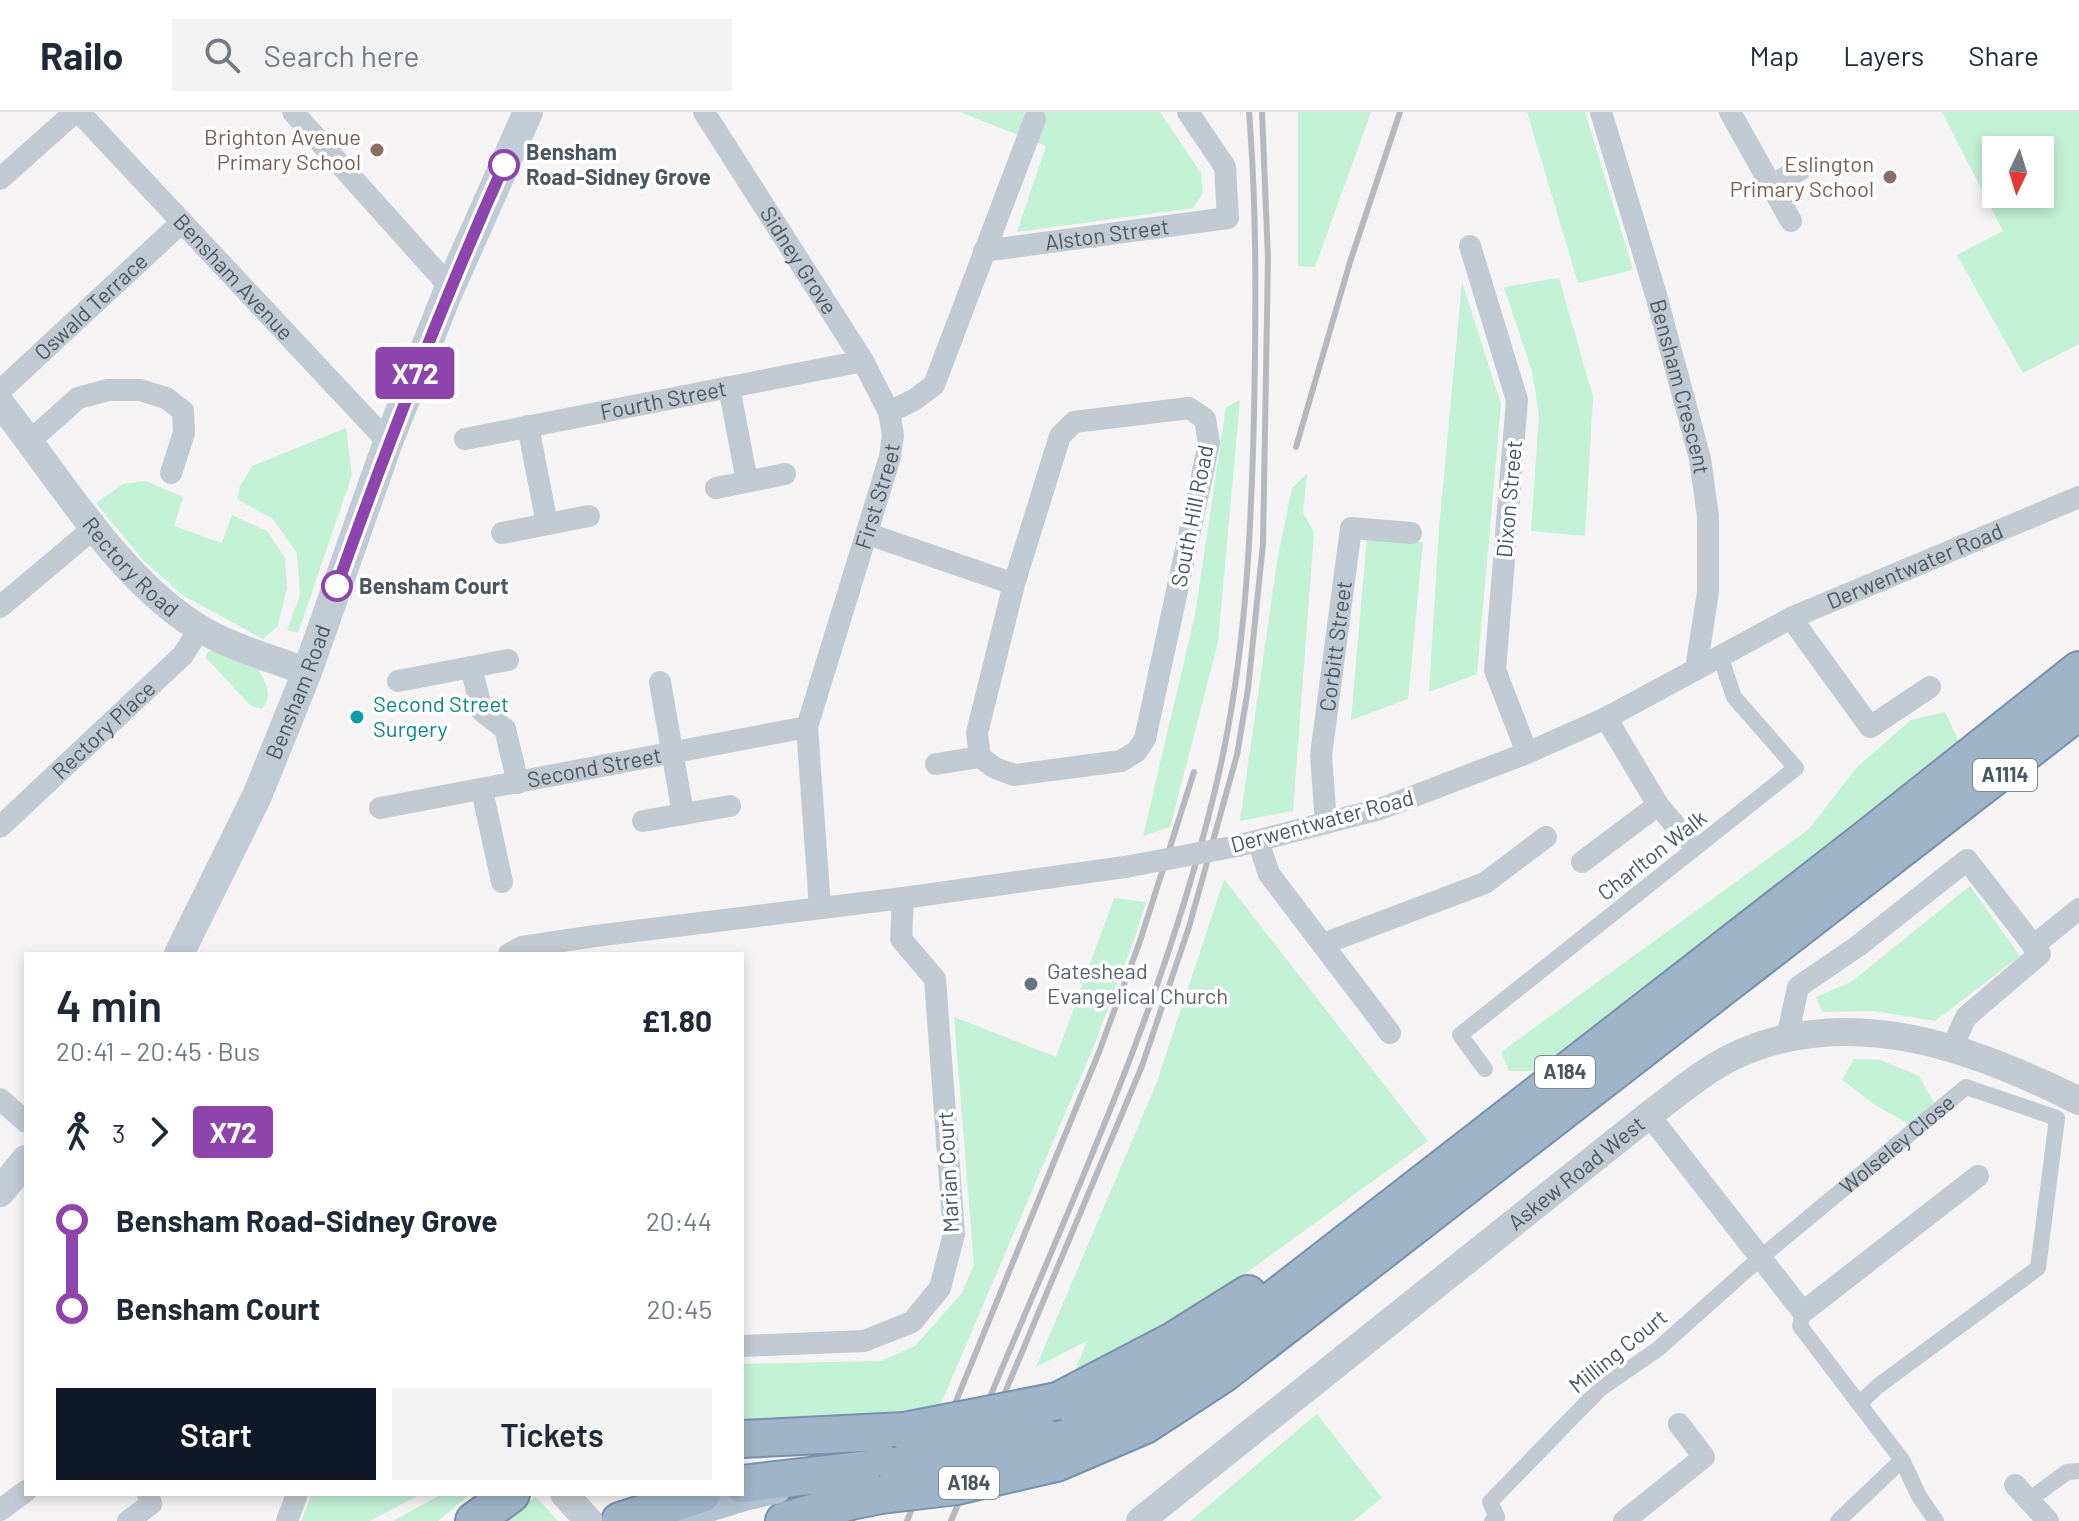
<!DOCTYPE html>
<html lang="en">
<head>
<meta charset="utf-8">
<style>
	body { margin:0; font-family:Barlow,sans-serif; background:#f2f2f3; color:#1f2937; height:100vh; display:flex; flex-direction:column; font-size:30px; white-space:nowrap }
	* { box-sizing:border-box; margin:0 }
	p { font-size:26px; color:#747a83 }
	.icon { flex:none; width:44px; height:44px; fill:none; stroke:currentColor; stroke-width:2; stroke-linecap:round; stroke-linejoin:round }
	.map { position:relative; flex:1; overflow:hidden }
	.side { position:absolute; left:24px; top:840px; width:720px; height:544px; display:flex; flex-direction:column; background:#fff; border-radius:0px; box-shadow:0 4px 12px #0003 }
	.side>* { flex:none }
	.badge { padding:0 16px; border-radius:6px; font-size:28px; line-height:52px }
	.needle { width:52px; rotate:184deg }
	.fabs { position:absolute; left:1982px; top:24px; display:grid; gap:16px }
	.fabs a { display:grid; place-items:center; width:72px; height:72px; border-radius:0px; background:#fff; box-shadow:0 4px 12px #0003; font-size:40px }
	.map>.badge { position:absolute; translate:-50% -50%; box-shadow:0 0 0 4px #fff }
	.legs { display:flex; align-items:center; gap:12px; height:88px; padding:0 32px; font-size:26px }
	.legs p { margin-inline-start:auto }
	.head { display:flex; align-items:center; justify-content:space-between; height:136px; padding:0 32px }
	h1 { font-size:44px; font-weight:600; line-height:60px }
	.button { display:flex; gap:16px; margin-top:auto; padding:16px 32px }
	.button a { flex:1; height:92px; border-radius:0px; background:#111827; color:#fff; font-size:32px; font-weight:600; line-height:92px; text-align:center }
	.button a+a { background:#f2f2f3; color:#1f2937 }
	ul { padding:0 32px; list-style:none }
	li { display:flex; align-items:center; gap:28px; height:88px; font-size:30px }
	li i { display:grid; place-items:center; width:12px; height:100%; margin:0 10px; background:currentColor }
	li i::after { content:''; width:20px; height:20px; margin:-10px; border:6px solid; border-radius:50%; background:#fff }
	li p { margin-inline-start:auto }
	li:first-child i { background:linear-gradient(#0000 50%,currentColor 0) }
	li:last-child i { background:linear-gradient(currentColor 50%,#0000 0) }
	header { display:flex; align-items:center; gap:48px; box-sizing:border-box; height:112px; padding:0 40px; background:#fff; border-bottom:2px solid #e0e1e3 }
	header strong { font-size:38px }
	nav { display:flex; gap:44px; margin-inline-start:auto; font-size:28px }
	.search { width:560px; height:72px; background:#f2f2f3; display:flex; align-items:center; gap:20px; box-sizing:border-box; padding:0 28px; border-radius:0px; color:#747a83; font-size:30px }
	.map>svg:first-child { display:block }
</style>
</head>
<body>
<header>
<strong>Railo</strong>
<div class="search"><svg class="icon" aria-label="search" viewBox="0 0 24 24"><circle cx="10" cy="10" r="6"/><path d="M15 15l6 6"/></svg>Search here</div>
<nav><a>Map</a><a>Layers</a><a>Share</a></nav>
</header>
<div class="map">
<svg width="2079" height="1409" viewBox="0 0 2079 1409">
	<rect width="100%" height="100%" fill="#f5f3f3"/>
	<path fill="#c3f1d5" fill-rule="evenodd" d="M 960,0 L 1160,0 L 1201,61 L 1203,81 L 1193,96 L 1017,120 L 1046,34 Z
		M 1298,0 L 1371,0 L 1315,155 L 1298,154 Z
		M 1527,0 L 1585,0 L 1633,158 L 1578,171 Z
		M 1942,0 L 2079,0 L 2079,232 L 2023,261 L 1957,143 L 2003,119 ZM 1996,38 L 2040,38 L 2040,82 L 1996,82 Z
		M 1559,166 L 1593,285 L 1585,424 L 1531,419 L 1539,304 L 1532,259 L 1504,175 Z
		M 1462,170 L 1501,292 L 1477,562 L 1429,580 L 1439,417 Z
		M 1240,288 L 1218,531 L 1170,715 L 1143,724 L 1195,503 L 1226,295 Z
		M 346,316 L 352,363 L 298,521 L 287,518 L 300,483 L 297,441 L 273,407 L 237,387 L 240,374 L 252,354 Z
		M 1307,362 L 1303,401 L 1314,420 L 1293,699 L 1240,709 L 1277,450 L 1292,376 Z
		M 146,369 L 183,385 L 174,414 L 222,431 L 232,403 L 267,419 L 285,446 L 287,476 L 278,514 L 263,527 L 184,484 L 144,449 L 96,391 L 123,372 Z
		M 1367,424 L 1423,430 L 1408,587 L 1351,608 Z
		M 212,537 L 257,555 C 265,570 274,582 262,597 L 251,594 L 206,546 L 207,541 Z
		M 1945,600 L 1958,628 L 1944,652 L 1541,959 L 1509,959 L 1501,940 L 1809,717 L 1857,655 L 1911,608 Z
		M 1224,767 L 1428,1029 L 1158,1225 L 1072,1266 L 1087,1229 L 1036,1255 L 1157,970 Z
		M 1970,774 L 2020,844 L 1935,909 L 1874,899 L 1822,900 L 1816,885 L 1851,870 Z
		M 1114,786 L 1146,790 L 1133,831 L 1091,941 L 936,1303 L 742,1312 L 742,1252 L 881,1249 L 915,1234 L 962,1181 L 974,1153 L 954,905 L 1056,945 Z
		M 1854,947 L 1881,948 L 1919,964 L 1936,994 L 1911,1013 L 1875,993 L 1842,968 Z
		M 1317,1302 L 1382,1386 L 1353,1409 L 1190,1409 Z
		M 312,1382 L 421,1382 L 370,1409 L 301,1409 Z
		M 442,1382 L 470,1382 L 438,1409 L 393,1409 Z
		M 536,1385 L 558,1409 L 502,1409 Z"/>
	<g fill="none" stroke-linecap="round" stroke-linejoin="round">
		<g stroke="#7690ad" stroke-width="40">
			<path id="trunk" d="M 1058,1289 L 1173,1229 L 1248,1182
				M 1044,1325 L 1130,1288 L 1202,1243 L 1870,724 L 2079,558
				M 742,1327 L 905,1319
				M 1056,1351 L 1145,1313 L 1223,1262 L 2079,599
				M 742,1372 L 895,1354
				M 474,1409 L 511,1382
				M 620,1409 L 702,1382
				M 784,1409 L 851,1389 L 881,1383"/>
		</g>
		<g stroke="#c1cad2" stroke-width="16">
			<path d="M 1485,957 L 1460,923 L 1796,656 L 1734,585 L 1720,544"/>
			<path d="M 1803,1200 L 1800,1214 L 1902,1348 L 1838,1409"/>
			<path d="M 1902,1348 L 1919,1384 L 1936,1409"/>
			<path d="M 2029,1388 L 2067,1360 L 2079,1359"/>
			<path id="s1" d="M 1492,1409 L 1497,1405 L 1490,1390 L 1600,1277 L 1658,1237 L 1760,1146 L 1966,975 L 2057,1006 L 2038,1156 L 1878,1274 L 1859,1292"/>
		</g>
		<g stroke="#c1cad2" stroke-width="22">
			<path id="s2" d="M 79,0 L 388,330"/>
			<path d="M 293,0 L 450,175"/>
			<path id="s3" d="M 704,0 L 863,249 L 889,300"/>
			<path id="s4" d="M 1601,0 L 1656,183 L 1700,347 L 1708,404 L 1708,480 L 1696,557"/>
			<path d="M 1730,0 L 1791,109"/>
			<path d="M 0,67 L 75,0"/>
			<path d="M 1771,73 L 1800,58"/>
			<path d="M 1470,134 L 1517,288 L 1495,558 L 1527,641"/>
			<path id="s5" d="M 984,139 L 1228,106 L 1225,55 L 1188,0"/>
			<path d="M 729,275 L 747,369"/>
			<path id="s6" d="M 0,279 L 182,110"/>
			<path d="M 1189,296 L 1205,307 L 1209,331 L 1145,627 L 1136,640 L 1121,649 L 1014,663 L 995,656 L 980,645 L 977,621 L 1014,472 L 1060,324 L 1074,310 Z"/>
			<path d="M 528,314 L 547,412"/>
			<path id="s7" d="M 465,327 L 863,249"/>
			<path d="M 30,329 L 78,286 L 108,278 L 140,278 L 166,286 L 183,299 L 184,321 L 171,361"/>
			<path d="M 716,376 L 785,362"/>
			<path d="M 502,421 L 589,404"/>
			<path d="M 868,422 L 1014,472"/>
			<path d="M 0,495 L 95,415"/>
			<path d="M 1791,506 L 1870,615 L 1930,575"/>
			<path d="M 471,555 L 482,599 L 505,617 L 518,671"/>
			<path d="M 398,569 L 508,548"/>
			<path d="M 660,570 L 683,702"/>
			<path d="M 1606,606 L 1658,693 L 1686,726"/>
			<path d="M 936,652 L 980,645"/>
			<path d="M 482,678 L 502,770"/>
			<path id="s8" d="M 380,696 L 807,615"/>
			<path d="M 643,709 L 730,694"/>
			<path id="s9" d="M 1326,711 L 1321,643 L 1351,416 L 1411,421"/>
			<path id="s10" d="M 0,715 L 183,543 L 200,516"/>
			<path d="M 1258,729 L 1269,762 L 1390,921"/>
			<path id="s11" d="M 1237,734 L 1380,697 L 1527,641 L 1606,606 L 1791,506 L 2079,385"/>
			<path d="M 1582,750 L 1658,693"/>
			<path id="s12" d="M 820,795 L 807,615 L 890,345 L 893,323 L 889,300 L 914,288 L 934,273 L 1035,7"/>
			<path d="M 1323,832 L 1485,771 L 1546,725"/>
			<path d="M 2033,834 L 2079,797"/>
			<path d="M 509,842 L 522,835 L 595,824 L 903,786 L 1125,755"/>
			<path d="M 1787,926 L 1798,875 L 1858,834 L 1967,748 L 2040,842 L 1966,905 L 1952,936"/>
			<path d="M 0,987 L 26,1010"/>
			<path d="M 1649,1003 L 1803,1200 L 1978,1064"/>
			<path d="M 742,1234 L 864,1229 L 912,1210 L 940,1176 L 954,1122 L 935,867 L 901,827 L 903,786"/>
			<path d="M 2015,1373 L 2048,1409"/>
			<path d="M 0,1398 L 26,1379"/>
			<path d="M 128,1409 L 151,1392 L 148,1382"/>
			<path d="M 287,1409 L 297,1382"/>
			<path d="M 1624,1409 L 1704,1345 L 1679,1312"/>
		</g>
		<g stroke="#c1cad2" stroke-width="28">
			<path id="s13" d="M 0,291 C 58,364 119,468 199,516 C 232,536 271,546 307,560"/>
			<path d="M 564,1382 L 589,1409"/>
			<path id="s14" d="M 1140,1409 L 1649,1003 C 1676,983 1703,959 1734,944 C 1849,890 1974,936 2079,989"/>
		</g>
		<g stroke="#c1cbd6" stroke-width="30">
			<path id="s15" d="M 179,842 L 257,684 L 307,560 L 388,330 L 445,187 L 528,0"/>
			<path d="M 0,1080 L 26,1048"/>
		</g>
		<path stroke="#b3c2d1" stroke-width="34" d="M 676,1403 L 744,1382 L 775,1375"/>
		<use href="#trunk" stroke="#9fb4c9" stroke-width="36"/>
		<path stroke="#b5b8bd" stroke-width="6" d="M 1296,335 L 1350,150 L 1400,0
			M 975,1321 C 1062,1110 1162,901 1215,678 C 1245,555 1251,428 1254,302 C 1256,202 1257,100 1249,0
			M 907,1409 L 1099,940 L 1140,829 L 1194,660
			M 951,1409 L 1142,954 L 1189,815 L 1237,643 L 1248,577 L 1263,432 L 1268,146 L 1262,0"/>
		<g stroke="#7690ad" stroke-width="40" stroke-linecap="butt">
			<path id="trunk-bridge" d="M 905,1319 L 1058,1289
				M 895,1354 L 958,1344 L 1044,1325
				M 881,1383 L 957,1374 L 1056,1351"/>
		</g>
		<path stroke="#c1cad2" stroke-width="22" d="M 1125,755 L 1237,734"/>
		<use href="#trunk-bridge" stroke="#9fb4c9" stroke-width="36"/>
	</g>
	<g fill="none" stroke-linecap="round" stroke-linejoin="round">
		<g stroke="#fff" stroke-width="18">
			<path id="line-1" d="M 337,474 C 388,331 442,191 504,53"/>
		</g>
		<use href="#line-1" stroke="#8e44ad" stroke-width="12"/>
	</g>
	<g fill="#8d6e63" stroke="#fff" stroke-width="3">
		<circle cx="377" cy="38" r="8"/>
		<circle cx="1890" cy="65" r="8"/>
	</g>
	<g fill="#fff" stroke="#8e44ad" stroke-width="4">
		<circle cx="504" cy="53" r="14"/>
		<circle cx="337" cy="474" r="14"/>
	</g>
	<circle fill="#0f9aa8" stroke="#fff" stroke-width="3" cx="357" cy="605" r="8"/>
	<circle fill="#6b7280" stroke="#fff" stroke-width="3" cx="1031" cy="872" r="8"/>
	<g text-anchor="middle" stroke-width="7" stroke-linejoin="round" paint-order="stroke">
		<g fill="#fff" stroke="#808990" stroke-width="2">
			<rect x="1973" y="647" width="64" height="32" rx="6"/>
			<rect x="1535" y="944" width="60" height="32" rx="6"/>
			<rect x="939" y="1355" width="60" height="32" rx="6"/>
		</g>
		<g font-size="20" font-weight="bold" fill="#4a5661">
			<text x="2005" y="670">A1114</text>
			<text x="1565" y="967">A184</text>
			<text x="969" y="1378">A184</text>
		</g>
		<g font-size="22" fill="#785e54" stroke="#fff" text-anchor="end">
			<text x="361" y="33">Brighton Avenue<tspan x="361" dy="25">Primary School</tspan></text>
			<text x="1874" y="60">Eslington<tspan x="1874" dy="25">Primary School</tspan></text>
		</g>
		<g font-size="22" font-weight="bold" fill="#4a5661" stroke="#fff" text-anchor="start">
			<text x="526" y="48">Bensham<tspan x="526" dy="25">Road-Sidney Grove</tspan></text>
			<text x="359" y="482">Bensham Court</text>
		</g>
		<g font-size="22" fill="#4a5661" stroke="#fff">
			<text dy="8" stroke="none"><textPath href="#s5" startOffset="124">Alston Street</textPath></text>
			<text dy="8" stroke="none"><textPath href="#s3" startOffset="176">Sidney Grove</textPath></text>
			<text dy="8" stroke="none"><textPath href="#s2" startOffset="226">Bensham Avenue</textPath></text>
			<text dy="8" stroke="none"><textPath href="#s6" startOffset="124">Oswald Terrace</textPath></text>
			<text dy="8" stroke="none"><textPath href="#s4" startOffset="286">Bensham Crescent</textPath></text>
			<text dy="8" stroke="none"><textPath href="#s7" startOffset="202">Fourth Street</textPath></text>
			<text dy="8" stroke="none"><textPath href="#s12" startOffset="422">First Street</textPath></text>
			<text transform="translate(1509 387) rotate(-85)" y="8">Dixon Street</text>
			<text transform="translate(1192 404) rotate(-79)" y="8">South Hill Road</text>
			<text dy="8" stroke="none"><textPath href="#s13" startOffset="210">Rectory Road</textPath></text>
			<text dy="8" stroke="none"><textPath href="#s11" startOffset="736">Derwentwater Road</textPath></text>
			<text dy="8" stroke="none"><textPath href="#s9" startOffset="178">Corbitt Street</textPath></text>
			<text dy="8" stroke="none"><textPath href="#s15" startOffset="288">Bensham Road</textPath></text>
			<text dy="8" stroke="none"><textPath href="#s10" startOffset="142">Rectory Place</textPath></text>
			<text dy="8" stroke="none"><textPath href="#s8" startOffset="218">Second Street</textPath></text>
			<text transform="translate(1322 709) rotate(-15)" y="8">Derwentwater Road</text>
			<text transform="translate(1652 743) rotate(-38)" y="8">Charlton Walk</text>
			<text dy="8" stroke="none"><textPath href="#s1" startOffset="566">Wolseley Close</textPath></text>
			<text transform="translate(948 1060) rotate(-93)" y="8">Marian Court</text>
			<text dy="8" stroke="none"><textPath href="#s14" startOffset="558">Askew Road West</textPath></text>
			<text transform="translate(1618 1239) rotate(-39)" y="8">Milling Court</text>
		</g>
		<g font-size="22" fill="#0d838f" stroke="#fff" text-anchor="start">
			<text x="373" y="600">Second Street<tspan x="373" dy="25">Surgery</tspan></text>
		</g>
		<g font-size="22" fill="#5b616d" stroke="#fff" text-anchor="start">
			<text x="1047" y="867">Gateshead<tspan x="1047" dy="25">Evangelical Church</tspan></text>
		</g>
	</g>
</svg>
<div class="fabs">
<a><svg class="needle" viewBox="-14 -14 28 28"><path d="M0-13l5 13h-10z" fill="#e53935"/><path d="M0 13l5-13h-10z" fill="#747a83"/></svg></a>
</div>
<b class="badge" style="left:415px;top:261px;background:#8e44ad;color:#fff">X72</b>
<section class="side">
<div class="head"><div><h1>4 min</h1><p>20:41 – 20:45 · Bus</p></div><b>£1.80</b></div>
<div class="legs"><svg class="icon" aria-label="walk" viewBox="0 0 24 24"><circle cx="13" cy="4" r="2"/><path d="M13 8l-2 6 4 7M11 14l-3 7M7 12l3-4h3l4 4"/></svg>3<svg class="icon" aria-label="forward" viewBox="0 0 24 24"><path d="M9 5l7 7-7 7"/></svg><b class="badge" style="background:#8e44ad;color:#fff">X72</b></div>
<ul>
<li><i style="color:#8e44ad"></i><b>Bensham Road-Sidney Grove</b><p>20:44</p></li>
<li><i style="color:#8e44ad"></i><b>Bensham Court</b><p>20:45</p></li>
</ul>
<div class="button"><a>Start</a><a>Tickets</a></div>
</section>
</div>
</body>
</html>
